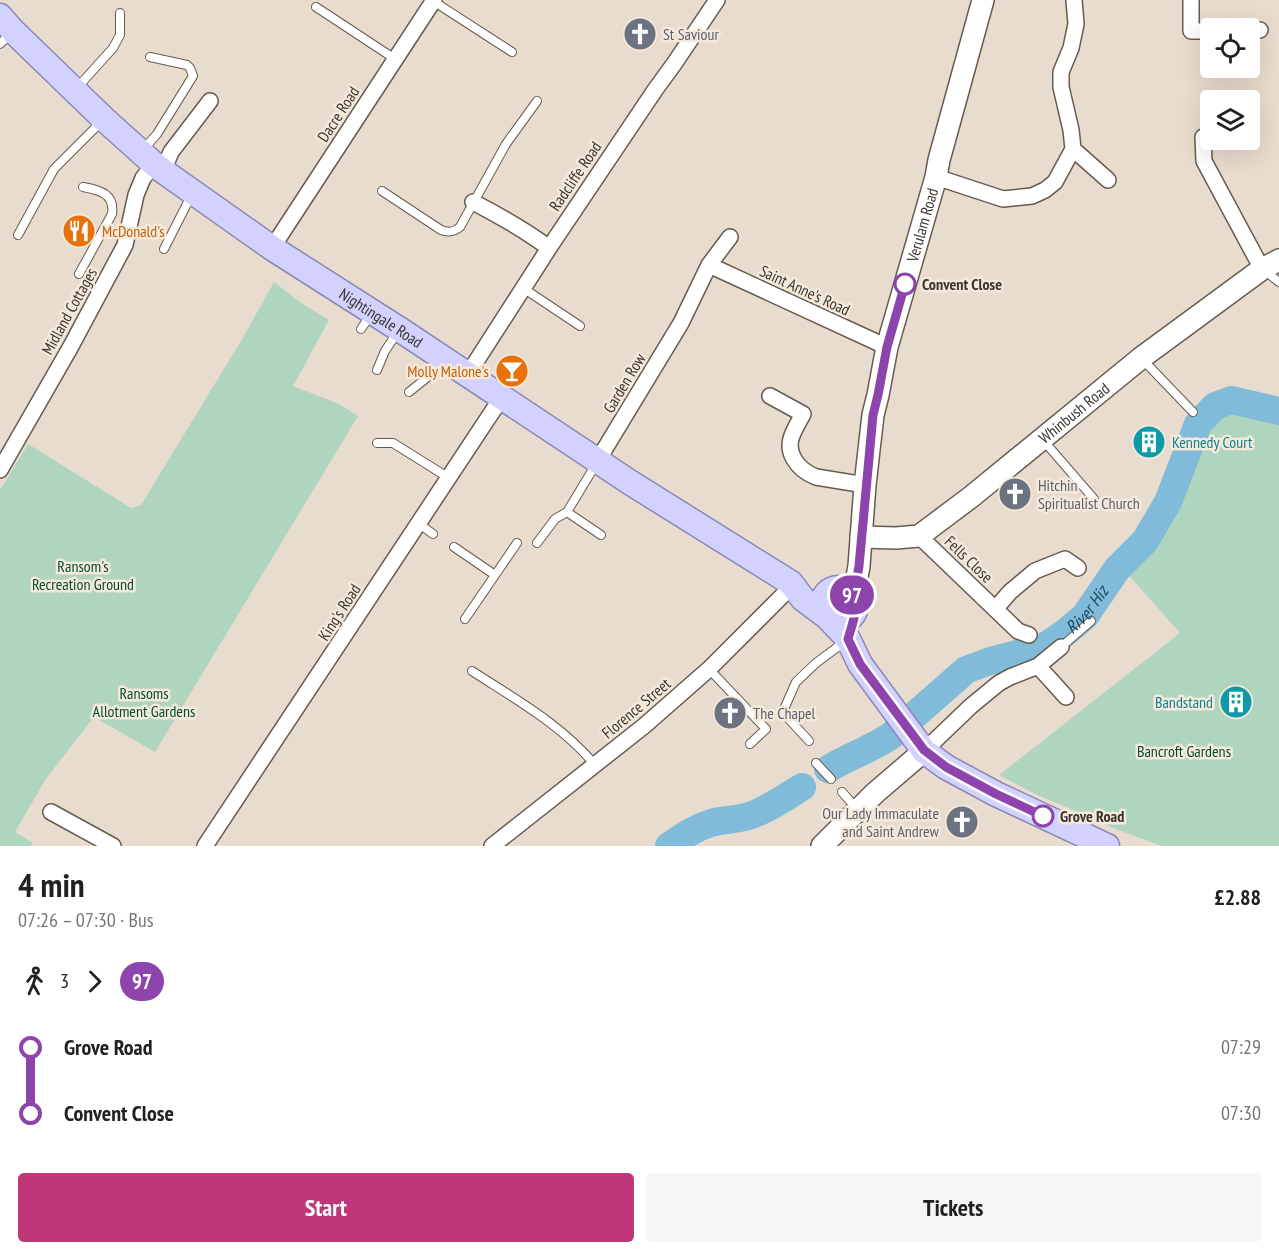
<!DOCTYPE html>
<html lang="en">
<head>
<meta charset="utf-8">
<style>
	body { margin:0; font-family:"PT Sans Narrow",sans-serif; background:#f6f6f6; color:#202124; height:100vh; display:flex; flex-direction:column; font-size:22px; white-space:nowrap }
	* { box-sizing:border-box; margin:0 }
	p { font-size:20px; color:#757577 }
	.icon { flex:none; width:33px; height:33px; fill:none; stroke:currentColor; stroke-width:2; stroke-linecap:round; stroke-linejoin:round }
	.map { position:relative; height:846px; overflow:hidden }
	.side { display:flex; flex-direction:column; background:#fff; flex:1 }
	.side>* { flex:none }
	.badge { padding:0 12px; border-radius:20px; font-size:21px; line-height:39px }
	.tools { position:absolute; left:1200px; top:18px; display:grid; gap:12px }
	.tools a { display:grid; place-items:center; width:60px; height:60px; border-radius:6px; background:#fff; box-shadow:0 6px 24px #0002; font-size:30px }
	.map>.badge { position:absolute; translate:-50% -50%; box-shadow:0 0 0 3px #fff }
	.legs { display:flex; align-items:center; gap:9px; height:66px; padding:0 18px; font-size:20px }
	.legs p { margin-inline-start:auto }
	.head { display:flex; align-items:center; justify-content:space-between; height:102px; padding:0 18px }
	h1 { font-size:33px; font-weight:600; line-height:45px }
	.button { display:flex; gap:12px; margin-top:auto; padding:12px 18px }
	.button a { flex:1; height:69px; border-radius:6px; background:#be3879; color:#fff; font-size:24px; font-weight:600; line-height:69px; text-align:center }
	.button a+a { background:#f6f6f6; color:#202124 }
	ul { padding:0 18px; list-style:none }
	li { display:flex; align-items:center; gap:21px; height:66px; font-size:22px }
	li i { display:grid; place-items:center; width:9px; height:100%; margin:0 8px; background:currentColor }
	li i::after { content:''; width:15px; height:15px; margin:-8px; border:4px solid; border-radius:50%; background:#fff }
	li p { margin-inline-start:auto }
	li:first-child i { background:linear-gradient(#0000 50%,currentColor 0) }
	li:last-child i { background:linear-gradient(currentColor 50%,#0000 0) }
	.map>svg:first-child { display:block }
</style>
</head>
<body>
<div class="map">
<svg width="1279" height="846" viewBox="0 0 1279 846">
	<rect width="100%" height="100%" fill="#e8dcce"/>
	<path fill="#afd5be" d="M 274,282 L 301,303 L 329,320 L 293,386 L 339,404 L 358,416 L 155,752 L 94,717 L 45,780 L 15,832 L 33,843 L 31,846 L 0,846 L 0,490 L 28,444 L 131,508 L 141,505 L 244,336 Z
		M 1229,407 L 1261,420 L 1279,422 L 1279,846 L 1162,846 L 1113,828 L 1078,812 L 1035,794 L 999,775 L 1180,633 L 1125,571 L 1154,543 L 1175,504 L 1199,429 Z"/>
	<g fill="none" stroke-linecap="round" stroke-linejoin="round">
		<g stroke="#81bbda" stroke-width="28">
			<path id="s1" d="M 828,769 C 849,756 872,749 892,735 L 966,670 L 990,661 L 1044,647 L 1065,633 L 1085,616 L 1117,569 L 1145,541 L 1168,502 L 1198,424 L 1215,406 L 1231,400 L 1279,411"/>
			<path d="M 669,846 C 682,837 695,828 711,823 C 724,819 739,820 752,815 C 770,808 786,797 802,787"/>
		</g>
		<g stroke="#655b4f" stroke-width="10">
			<path id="lane" d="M 433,1 L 512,52
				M 316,7 L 395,59
				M 0,44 L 10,34
				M 76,89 L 113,48 L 120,35 L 120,13
				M 142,151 L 157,134 L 193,76 L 190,68 L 187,65 L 150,57
				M 382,191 L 441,230 C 449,233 454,232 460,227 L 506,144 L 537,101
				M 18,235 L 54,169 L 101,122
				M 164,249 L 192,194
				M 1264,270 L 1279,282
				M 79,274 L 112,214 C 115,194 100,190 83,187
				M 523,288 L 580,326
				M 361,329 L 372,313
				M 1142,359 L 1193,412
				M 377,370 L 385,351 L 397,333
				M 409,392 L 429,376 L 441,359
				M 1043,440 L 1094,499
				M 377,443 L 393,443 L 449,478
				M 567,512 L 601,535
				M 418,523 L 433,534
				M 537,543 L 555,519 L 567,512 L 596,464
				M 454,547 L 495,575
				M 465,619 L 517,543
				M 1061,647 L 1091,621
				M 709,669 L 766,729 L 750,744
				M 472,671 C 515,699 562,725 595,765
				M 809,741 L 788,718 L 785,713 L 785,707 L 796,682 L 816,663 L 847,640
				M 816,763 L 831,779
				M 842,792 L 857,809"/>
		</g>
		<g stroke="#655b4f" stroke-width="18">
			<path id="street" d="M 1191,0 L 1191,31 L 1210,31
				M 1250,30 L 1260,30
				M 1203,137 L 1204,161 L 1262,269
				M 1073,149 L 1108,180
				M 163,171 L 171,152 L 210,101
				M 936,177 L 1003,199 L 1032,196 L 1045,190 L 1055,182 L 1073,149 L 1071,130 L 1061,87 L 1061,72 L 1071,48 L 1076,24 L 1074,0
				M 473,202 C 500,216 525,230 549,248
				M 272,248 L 434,0
				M 709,265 L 887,347
				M 468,374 L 549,248 L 655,90 L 674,64 L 717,0
				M 770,396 L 803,414 C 795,429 784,443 794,459 C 799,468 806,473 816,477 L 865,485
				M 598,460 L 681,323 L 709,265 L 730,237
				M 0,470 L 70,348 L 125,245 L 136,195 L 143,178 L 154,164
				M 919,536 L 1018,631 L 1029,635
				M 996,608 L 1010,592 L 1035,571 L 1065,559 L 1078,568
				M 1038,666 L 1066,697
				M 924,751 L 971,706 L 999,683 L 1010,677 L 1038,666 L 1061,647
				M 51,812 L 113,846
				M 205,846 L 502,397
				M 492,846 L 644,726 L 709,669 L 784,594 L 791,583"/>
		</g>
		<g stroke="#655b4f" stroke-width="24">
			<g id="secondary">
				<path id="s2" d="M 861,537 L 896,538 L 919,536 L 971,497 L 1141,358 L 1262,269 L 1279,260"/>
				<path id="s3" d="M 850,592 L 857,577 L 859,566 L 865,485 L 873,415 L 878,395 L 887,347 L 936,177 L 939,160 L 983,0"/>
				<path d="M 822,846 L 875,793 L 924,751"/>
			</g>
		</g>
		<g stroke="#8a88b6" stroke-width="27">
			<g id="primary">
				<path id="s4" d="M 0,16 L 13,31 L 104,119 L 154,164 L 163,171 L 272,248 L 399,329 L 631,483 L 791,583 L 803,599 L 823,614"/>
				<circle cx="839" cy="605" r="17"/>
				<path d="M 831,621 L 848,639 L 860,664 L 924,751 L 946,767 L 996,794 L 1107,846"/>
			</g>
		</g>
		<use href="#lane" stroke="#fff" stroke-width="8"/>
		<use href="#street" stroke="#fff" stroke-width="15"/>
		<use href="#secondary" stroke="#fff" stroke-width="21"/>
		<use href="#primary" stroke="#d3d2fe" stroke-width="24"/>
	</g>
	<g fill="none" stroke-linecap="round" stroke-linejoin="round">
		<g stroke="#fff" stroke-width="14">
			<path id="line-1" d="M 905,284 L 887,347 L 878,395 L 873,415 L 859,566 L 857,577 L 850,592 C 861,605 852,624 848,639 L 860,664 L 924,750 L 946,767 L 996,794 L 1043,816"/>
		</g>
		<use href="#line-1" stroke="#8e44ad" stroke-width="9"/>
	</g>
	<defs>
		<g id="church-disc" transform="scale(1.725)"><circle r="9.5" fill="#6b7280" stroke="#f5e9db"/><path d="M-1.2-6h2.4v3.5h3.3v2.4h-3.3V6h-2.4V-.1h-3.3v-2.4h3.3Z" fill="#fff"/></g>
		<g id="restaurant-disc" transform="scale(1.725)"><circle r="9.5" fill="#e8710a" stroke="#f5e9db"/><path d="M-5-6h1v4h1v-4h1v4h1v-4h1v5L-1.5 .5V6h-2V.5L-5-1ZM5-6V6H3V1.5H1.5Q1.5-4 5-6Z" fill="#fff"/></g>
		<g id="bar-disc" transform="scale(1.725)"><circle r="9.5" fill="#e8710a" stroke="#f5e9db"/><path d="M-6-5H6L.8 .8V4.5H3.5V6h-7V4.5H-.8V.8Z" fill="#fff"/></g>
		<g id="building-disc" transform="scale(1.725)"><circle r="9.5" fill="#0f9aa8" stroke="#f5e9db"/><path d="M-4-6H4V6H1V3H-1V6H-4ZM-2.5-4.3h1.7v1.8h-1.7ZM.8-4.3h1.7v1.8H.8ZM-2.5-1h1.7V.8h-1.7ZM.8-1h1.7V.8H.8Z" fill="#fff"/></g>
	</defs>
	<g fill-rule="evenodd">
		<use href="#church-disc" x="640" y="34"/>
		<use href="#restaurant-disc" x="79" y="231"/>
		<use href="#bar-disc" x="512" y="371"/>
		<use href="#building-disc" x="1149" y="442"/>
		<use href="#church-disc" x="1015" y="494"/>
		<use href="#building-disc" x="1236" y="702"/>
		<use href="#church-disc" x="730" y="713"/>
		<use href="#church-disc" x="962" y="822"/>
	</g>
	<g fill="#fff" stroke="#8e44ad" stroke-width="3">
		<circle cx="905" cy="284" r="10"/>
		<circle cx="1043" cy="816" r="10"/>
	</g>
	<g text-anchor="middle" stroke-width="5" stroke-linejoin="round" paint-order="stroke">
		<g font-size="16" fill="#5b616d" stroke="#f5e9db" text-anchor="start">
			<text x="663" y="40">St Saviour</text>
			<text x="1038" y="491">Hitchin<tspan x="1038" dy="18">Spiritualist Church</tspan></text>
			<text x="753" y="719">The Chapel</text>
			<text x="939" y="819" text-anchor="end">Our Lady Immaculate<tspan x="939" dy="18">and Saint Andrew</tspan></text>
		</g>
		<g font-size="16" fill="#3a3530" stroke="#f5e9db">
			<text transform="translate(338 114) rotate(-57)" y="6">Dacre Road</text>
			<text transform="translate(575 176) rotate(-56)" y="6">Radcliffe Road</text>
			<text dy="6" stroke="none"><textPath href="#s3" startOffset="376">Verulam Road</textPath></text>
			<text transform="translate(805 290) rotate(25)" y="6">Saint Anne's Road</text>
			<text transform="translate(69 311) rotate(-61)" y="6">Midland Cottages</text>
			<text dy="6" stroke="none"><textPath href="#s4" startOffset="488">Nightingale Road</textPath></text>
			<text transform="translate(624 383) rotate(-59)" y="6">Garden Row</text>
			<text dy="6" stroke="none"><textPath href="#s2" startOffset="256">Whinbush Road</textPath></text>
			<text transform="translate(969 559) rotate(44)" y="6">Fells Close</text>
			<text transform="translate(339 612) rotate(-57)" y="6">King's Road</text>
			<text transform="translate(636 708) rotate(-40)" y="6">Florence Street</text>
		</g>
		<g font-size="16" fill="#c56008" stroke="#f5e9db" text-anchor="start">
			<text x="102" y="237">McDonald's</text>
			<text x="489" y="377" text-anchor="end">Molly Malone's</text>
		</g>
		<g font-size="16" font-weight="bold" fill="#3a3530" stroke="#f5e9db" text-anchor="start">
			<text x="922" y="290">Convent Close</text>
			<text x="1060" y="822">Grove Road</text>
		</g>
		<g font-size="16" fill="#0d838f" stroke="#f5e9db" text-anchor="start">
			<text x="1172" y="448">Kennedy Court</text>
			<text x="1213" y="708" text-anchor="end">Bandstand</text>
		</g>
		<g font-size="16" fill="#034d2f" stroke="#f5e9db">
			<text x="83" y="572">Ransom's<tspan x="83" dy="18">Recreation Ground</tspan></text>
			<text x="144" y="699">Ransoms<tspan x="144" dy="18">Allotment Gardens</tspan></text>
			<text x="1184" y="757">Bancroft Gardens</text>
		</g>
		<g font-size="18" font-style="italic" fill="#1b4a60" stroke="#f5e9db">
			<text dy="6" stroke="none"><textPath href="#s1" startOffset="310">River Hiz</textPath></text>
		</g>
	</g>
</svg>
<div class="tools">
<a><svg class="icon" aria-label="locate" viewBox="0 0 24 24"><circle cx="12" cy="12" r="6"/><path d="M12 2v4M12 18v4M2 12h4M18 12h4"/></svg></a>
<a><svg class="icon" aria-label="layers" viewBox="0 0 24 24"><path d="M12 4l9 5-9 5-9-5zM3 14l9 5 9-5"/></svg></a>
</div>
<b class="badge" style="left:852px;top:595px;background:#8e44ad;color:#fff">97</b>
</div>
<section class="side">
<div class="head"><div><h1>4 min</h1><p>07:26 – 07:30 · Bus</p></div><b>£2.88</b></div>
<div class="legs"><svg class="icon" aria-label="walk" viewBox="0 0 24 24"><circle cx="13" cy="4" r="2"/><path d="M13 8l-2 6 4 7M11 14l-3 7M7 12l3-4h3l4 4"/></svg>3<svg class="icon" aria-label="forward" viewBox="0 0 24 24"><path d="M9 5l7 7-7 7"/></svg><b class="badge" style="background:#8e44ad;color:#fff">97</b></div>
<ul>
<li><i style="color:#8e44ad"></i><b>Grove Road</b><p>07:29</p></li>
<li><i style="color:#8e44ad"></i><b>Convent Close</b><p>07:30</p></li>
</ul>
<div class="button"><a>Start</a><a>Tickets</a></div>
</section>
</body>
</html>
